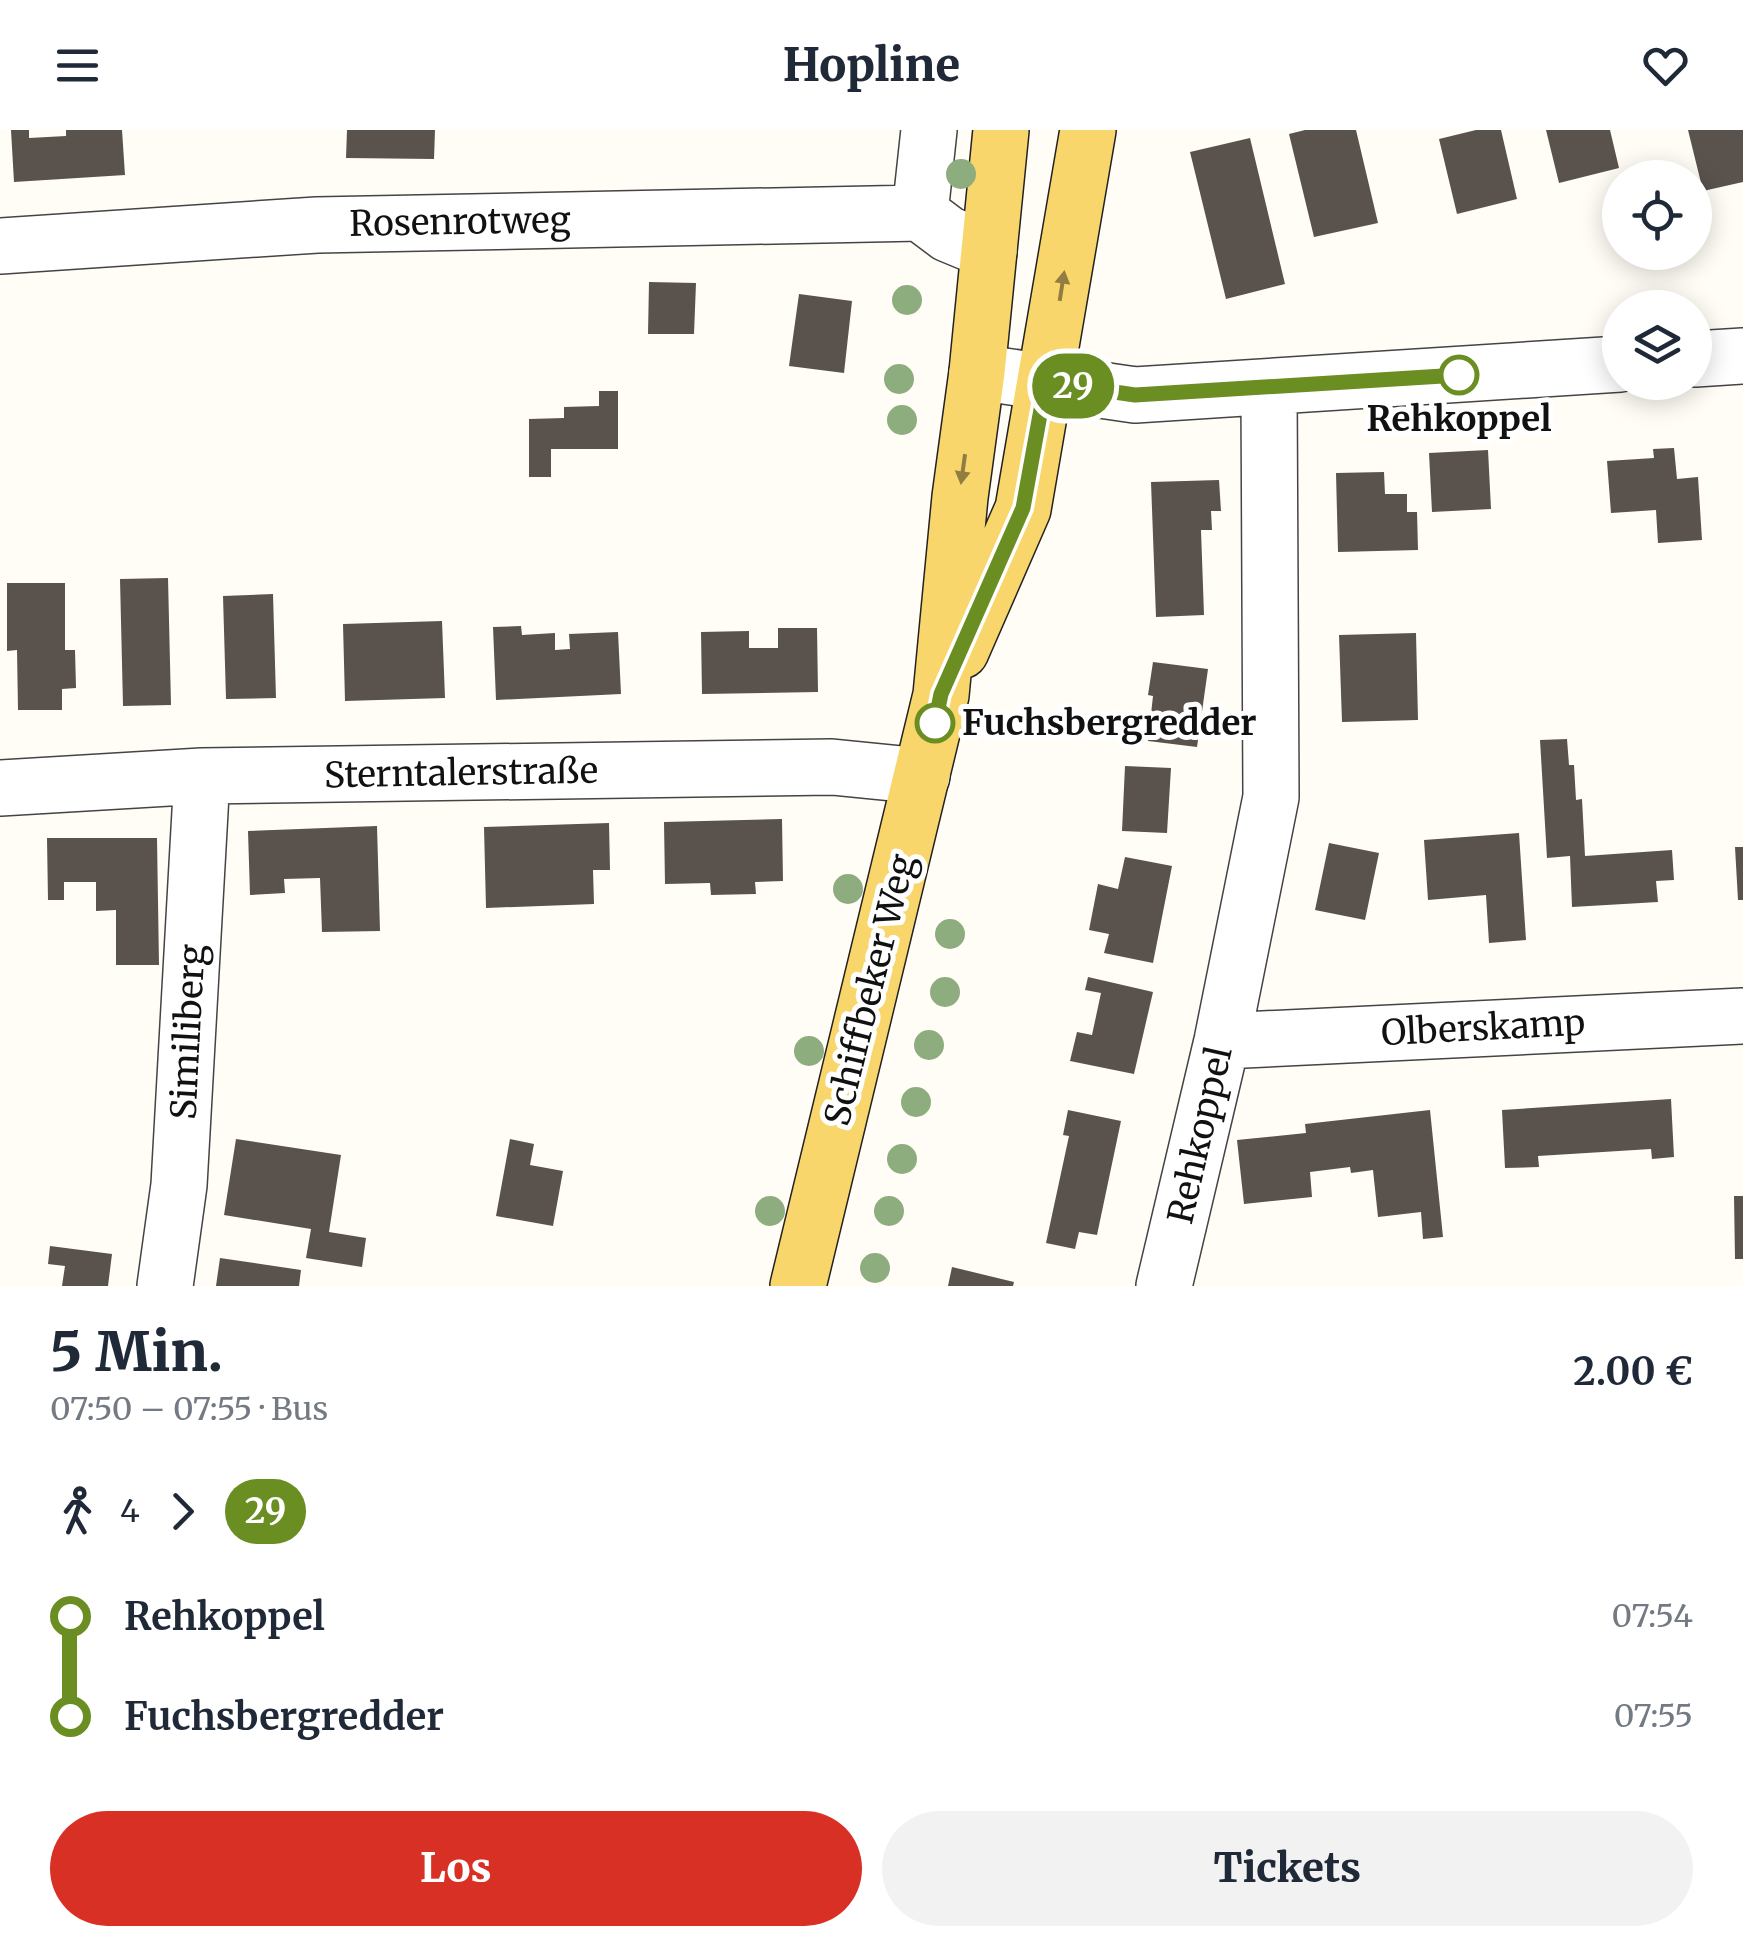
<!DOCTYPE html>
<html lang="de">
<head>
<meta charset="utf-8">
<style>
	body { margin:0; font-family:Merriweather,serif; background:#f2f2f3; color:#1f2937; height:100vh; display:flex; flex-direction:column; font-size:38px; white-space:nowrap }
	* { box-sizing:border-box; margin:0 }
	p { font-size:32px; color:#747a83 }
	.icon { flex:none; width:55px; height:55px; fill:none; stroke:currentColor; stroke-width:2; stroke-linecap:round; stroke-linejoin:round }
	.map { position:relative; height:1156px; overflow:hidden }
	.panel { display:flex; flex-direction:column; background:#fff; flex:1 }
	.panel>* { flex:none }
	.badge { padding:0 20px; border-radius:32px; font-size:35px; line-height:65px }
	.fabs { position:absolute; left:1602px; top:30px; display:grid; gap:20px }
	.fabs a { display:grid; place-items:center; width:110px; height:110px; border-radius:50%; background:#fff; box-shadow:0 5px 25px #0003; font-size:50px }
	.map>.badge { position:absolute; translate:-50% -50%; box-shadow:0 0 0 5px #fff }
	.legs { display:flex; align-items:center; gap:15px; height:110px; padding:0 50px; font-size:32px }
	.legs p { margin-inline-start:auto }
	.head { display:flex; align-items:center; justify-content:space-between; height:170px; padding:0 50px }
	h1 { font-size:55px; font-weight:800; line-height:75px }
	.cta { display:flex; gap:20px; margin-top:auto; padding:20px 50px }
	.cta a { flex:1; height:115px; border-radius:60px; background:#d93025; color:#fff; font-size:40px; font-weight:800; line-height:115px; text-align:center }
	.cta a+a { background:#f2f2f3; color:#1f2937 }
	ul { padding:0 50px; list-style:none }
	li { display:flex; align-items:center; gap:35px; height:100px; font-size:38px }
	li i { display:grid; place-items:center; width:15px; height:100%; margin:0 12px; background:currentColor }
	li i::after { content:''; width:25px; height:25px; margin:-12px; border:8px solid; border-radius:50%; background:#fff }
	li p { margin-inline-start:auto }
	li:first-child i { background:linear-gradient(#0000 50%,currentColor 0) }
	li:last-child i { background:linear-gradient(currentColor 50%,#0000 0) }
	header { display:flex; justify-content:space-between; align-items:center; height:130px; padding:0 50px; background:#fff; font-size:45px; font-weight:800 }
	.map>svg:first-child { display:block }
</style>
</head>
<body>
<header><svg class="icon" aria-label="menu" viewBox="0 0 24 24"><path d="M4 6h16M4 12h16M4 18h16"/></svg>Hopline<svg class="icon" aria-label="heart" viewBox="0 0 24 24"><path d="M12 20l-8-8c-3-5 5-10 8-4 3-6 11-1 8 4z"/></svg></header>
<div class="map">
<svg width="1743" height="1156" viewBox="0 0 1743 1156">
	<rect width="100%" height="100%" fill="#fffdf5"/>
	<path fill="#5a524d" d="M 11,0 L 29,0 L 29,8 L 66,6 L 66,0 L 122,0 L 125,45 L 14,52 Z
		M 347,0 L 435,0 L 434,29 L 346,28 Z
		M 1305,0 L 1356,0 L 1378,93 L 1314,107 L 1289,4 Z
		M 1476,0 L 1501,0 L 1517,69 L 1457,84 L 1439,9 Z
		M 1546,0 L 1610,0 L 1619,38 L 1559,53 Z
		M 1688,0 L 1743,0 L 1743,52 L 1703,61 Z
		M 1250,8 L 1285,154 L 1226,169 L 1190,22 Z
		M 649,152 L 696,153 L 694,204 L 648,204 Z
		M 799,164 L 852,171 L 844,243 L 789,236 Z
		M 599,261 L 618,261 L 618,319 L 551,319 L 551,347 L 529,347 L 529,289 L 564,288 L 564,277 L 599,276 Z
		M 1674,318 L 1677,349 L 1698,347 L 1702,410 L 1658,413 L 1656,380 L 1611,383 L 1607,331 L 1654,328 L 1653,319 Z
		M 1488,320 L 1491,379 L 1432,382 L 1429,323 Z
		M 1384,342 L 1385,364 L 1407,364 L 1407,382 L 1417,382 L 1418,420 L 1338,422 L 1336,343 Z
		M 1219,350 L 1221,381 L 1211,381 L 1212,400 L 1201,400 L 1204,485 L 1156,487 L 1151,352 Z
		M 168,448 L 171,575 L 123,576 L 120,449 Z
		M 7,453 L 65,453 L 65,520 L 75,520 L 76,558 L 62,559 L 62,580 L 18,580 L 17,520 L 7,521 Z
		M 273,464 L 276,568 L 226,569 L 223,466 Z
		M 442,491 L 445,568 L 345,571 L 343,494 Z
		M 521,496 L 522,505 L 555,503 L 555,520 L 570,519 L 569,504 L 618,502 L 621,564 L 496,570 L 493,497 Z
		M 778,498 L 817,498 L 818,562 L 702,564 L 701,502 L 749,501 L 749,518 L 778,518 Z
		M 1416,503 L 1418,590 L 1342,592 L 1339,505 Z
		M 1153,532 L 1208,539 L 1197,617 L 1148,611 L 1153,566 L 1148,565 Z
		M 1567,609 L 1569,635 L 1574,635 L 1576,670 L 1582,669 L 1585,726 L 1672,720 L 1674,750 L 1656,751 L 1658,772 L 1572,777 L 1570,726 L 1547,728 L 1540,610 Z
		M 1125,636 L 1171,638 L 1167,703 L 1122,701 Z
		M 782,689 L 783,751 L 755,752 L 756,764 L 711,765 L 710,753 L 665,754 L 664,692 Z
		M 609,693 L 610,740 L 593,740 L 594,774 L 486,778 L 484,697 Z
		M 377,696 L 380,801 L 322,802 L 320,748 L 284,749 L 285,763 L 250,765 L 248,701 Z
		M 1519,703 L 1526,810 L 1489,813 L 1486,765 L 1428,770 L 1424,710 Z
		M 47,708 L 157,708 L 159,835 L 116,835 L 116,780 L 96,781 L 96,752 L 64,752 L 64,770 L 48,770 Z
		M 1329,713 L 1379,723 L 1365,790 L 1315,780 Z
		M 1735,717 L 1743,717 L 1743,770 L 1738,770 Z
		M 1125,727 L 1172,736 L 1153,833 L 1104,823 L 1109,804 L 1089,800 L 1098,754 L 1118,759 Z
		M 1088,847 L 1153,862 L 1134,944 L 1070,931 L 1077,902 L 1092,905 L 1101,863 L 1085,860 Z
		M 1671,969 L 1674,1027 L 1652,1029 L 1651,1019 L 1538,1026 L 1539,1037 L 1505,1038 L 1502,980 Z
		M 1068,980 L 1121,991 L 1097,1105 L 1079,1102 L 1075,1119 L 1046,1113 L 1069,1006 L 1063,1005 Z
		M 1430,980 L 1443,1107 L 1423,1109 L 1421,1082 L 1378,1087 L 1373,1040 L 1351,1043 L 1350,1037 L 1310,1042 L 1312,1067 L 1244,1074 L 1237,1010 L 1306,1003 L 1305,994 Z
		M 236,1009 L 341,1025 L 329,1102 L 366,1108 L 362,1137 L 306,1128 L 311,1099 L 224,1085 Z
		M 510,1009 L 534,1014 L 530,1035 L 563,1041 L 553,1096 L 496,1086 Z
		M 1734,1066 L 1743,1066 L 1743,1129 L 1735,1129 Z
		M 50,1116 L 112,1124 L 108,1156 L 62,1156 L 65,1136 L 48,1134 Z
		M 220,1128 L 301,1140 L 299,1156 L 216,1156 Z
		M 952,1137 L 1014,1152 L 1013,1156 L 948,1156 Z"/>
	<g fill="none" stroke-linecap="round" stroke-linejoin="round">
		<g stroke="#444" stroke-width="58">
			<path id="minor" d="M 929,0 L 920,83 L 948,104 L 989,121
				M 0,116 L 317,95 L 920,83
				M 1695,229 L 1743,226
				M 977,242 L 1135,265 L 1620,234
				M 0,658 L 202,646 L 832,637 L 922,646
				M 1222,911 L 1743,886
				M 165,1156 L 179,1055 L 202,646
				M 1164,1156 L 1222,911 L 1271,667 L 1269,258"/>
		</g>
		<g stroke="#222" stroke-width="58">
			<path id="major" d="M 961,521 L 1023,379 L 1088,0
				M 798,1156 L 941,565 L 960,367 L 977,242 L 1001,0"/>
		</g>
		<use href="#minor" stroke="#fff" stroke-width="55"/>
		<use href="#major" stroke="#f9d66b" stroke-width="55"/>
	</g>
	<g fill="#8dad7f">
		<circle cx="961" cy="44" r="15"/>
		<circle cx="907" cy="170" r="15"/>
		<circle cx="899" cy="249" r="15"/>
		<circle cx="902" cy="290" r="15"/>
		<circle cx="848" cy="759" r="15"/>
		<circle cx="950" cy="804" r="15"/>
		<circle cx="945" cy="862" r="15"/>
		<circle cx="929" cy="915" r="15"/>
		<circle cx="809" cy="921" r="15"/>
		<circle cx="916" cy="972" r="15"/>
		<circle cx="902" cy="1029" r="15"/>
		<circle cx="770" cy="1081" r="15"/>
		<circle cx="889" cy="1081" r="15"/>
		<circle cx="875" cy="1138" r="15"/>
	</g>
	<defs><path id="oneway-solid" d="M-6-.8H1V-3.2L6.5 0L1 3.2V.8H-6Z" transform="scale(2.5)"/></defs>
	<g fill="#917d42">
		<use href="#oneway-solid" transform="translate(1062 156) rotate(-81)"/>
		<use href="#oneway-solid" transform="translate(963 339) rotate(98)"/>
	</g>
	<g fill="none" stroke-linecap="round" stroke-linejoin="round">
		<g stroke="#fff" stroke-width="22">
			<path id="line-1" d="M 935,593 L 941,564 L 1023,378 L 1046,252 L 1135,265 L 1459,245"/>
		</g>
		<use href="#line-1" stroke="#6b8e23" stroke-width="15"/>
	</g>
	<g fill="#fff" stroke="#6b8e23" stroke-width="5">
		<circle cx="1459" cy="245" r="18"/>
		<circle cx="935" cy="593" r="18"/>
	</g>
	<g text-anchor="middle" stroke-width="10" stroke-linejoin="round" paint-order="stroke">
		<g font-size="35" fill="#111" stroke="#fff">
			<text transform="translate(460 92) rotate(-1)" y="12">Rosenrotweg</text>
			<text transform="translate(461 643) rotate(-1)" y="12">Sterntalerstraße</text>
			<text transform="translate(870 860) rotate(-76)" y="12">Schiffbeker Weg</text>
			<text transform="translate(1483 898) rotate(-3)" y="12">Olberskamp</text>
			<text transform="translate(188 902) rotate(-87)" y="12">Similiberg</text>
			<text transform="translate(1200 1005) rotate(-77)" y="12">Rehkoppel</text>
		</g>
		<g font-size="35" font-weight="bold" fill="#111" stroke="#fff">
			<text x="1459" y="301">Rehkoppel</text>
			<text x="962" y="605" text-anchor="start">Fuchsbergredder</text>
		</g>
	</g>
</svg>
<div class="fabs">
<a><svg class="icon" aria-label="locate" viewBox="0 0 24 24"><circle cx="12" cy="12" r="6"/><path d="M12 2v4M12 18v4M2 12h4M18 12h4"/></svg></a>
<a><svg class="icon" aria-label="layers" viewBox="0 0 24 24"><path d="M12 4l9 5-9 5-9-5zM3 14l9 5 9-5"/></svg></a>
</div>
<b class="badge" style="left:1073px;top:256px;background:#6b8e23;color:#fff">29</b>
</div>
<section class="panel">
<div class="head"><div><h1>5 Min.</h1><p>07:50 – 07:55 · Bus</p></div><b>2.00 €</b></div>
<div class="legs"><svg class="icon" aria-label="walk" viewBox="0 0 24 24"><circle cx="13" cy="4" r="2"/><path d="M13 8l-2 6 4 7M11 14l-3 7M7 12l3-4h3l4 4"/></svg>4<svg class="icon" aria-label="forward" viewBox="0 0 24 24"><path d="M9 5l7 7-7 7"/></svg><b class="badge" style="background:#6b8e23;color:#fff">29</b></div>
<ul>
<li><i style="color:#6b8e23"></i><b>Rehkoppel</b><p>07:54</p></li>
<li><i style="color:#6b8e23"></i><b>Fuchsbergredder</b><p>07:55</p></li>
</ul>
<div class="cta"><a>Los</a><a>Tickets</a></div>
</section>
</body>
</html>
